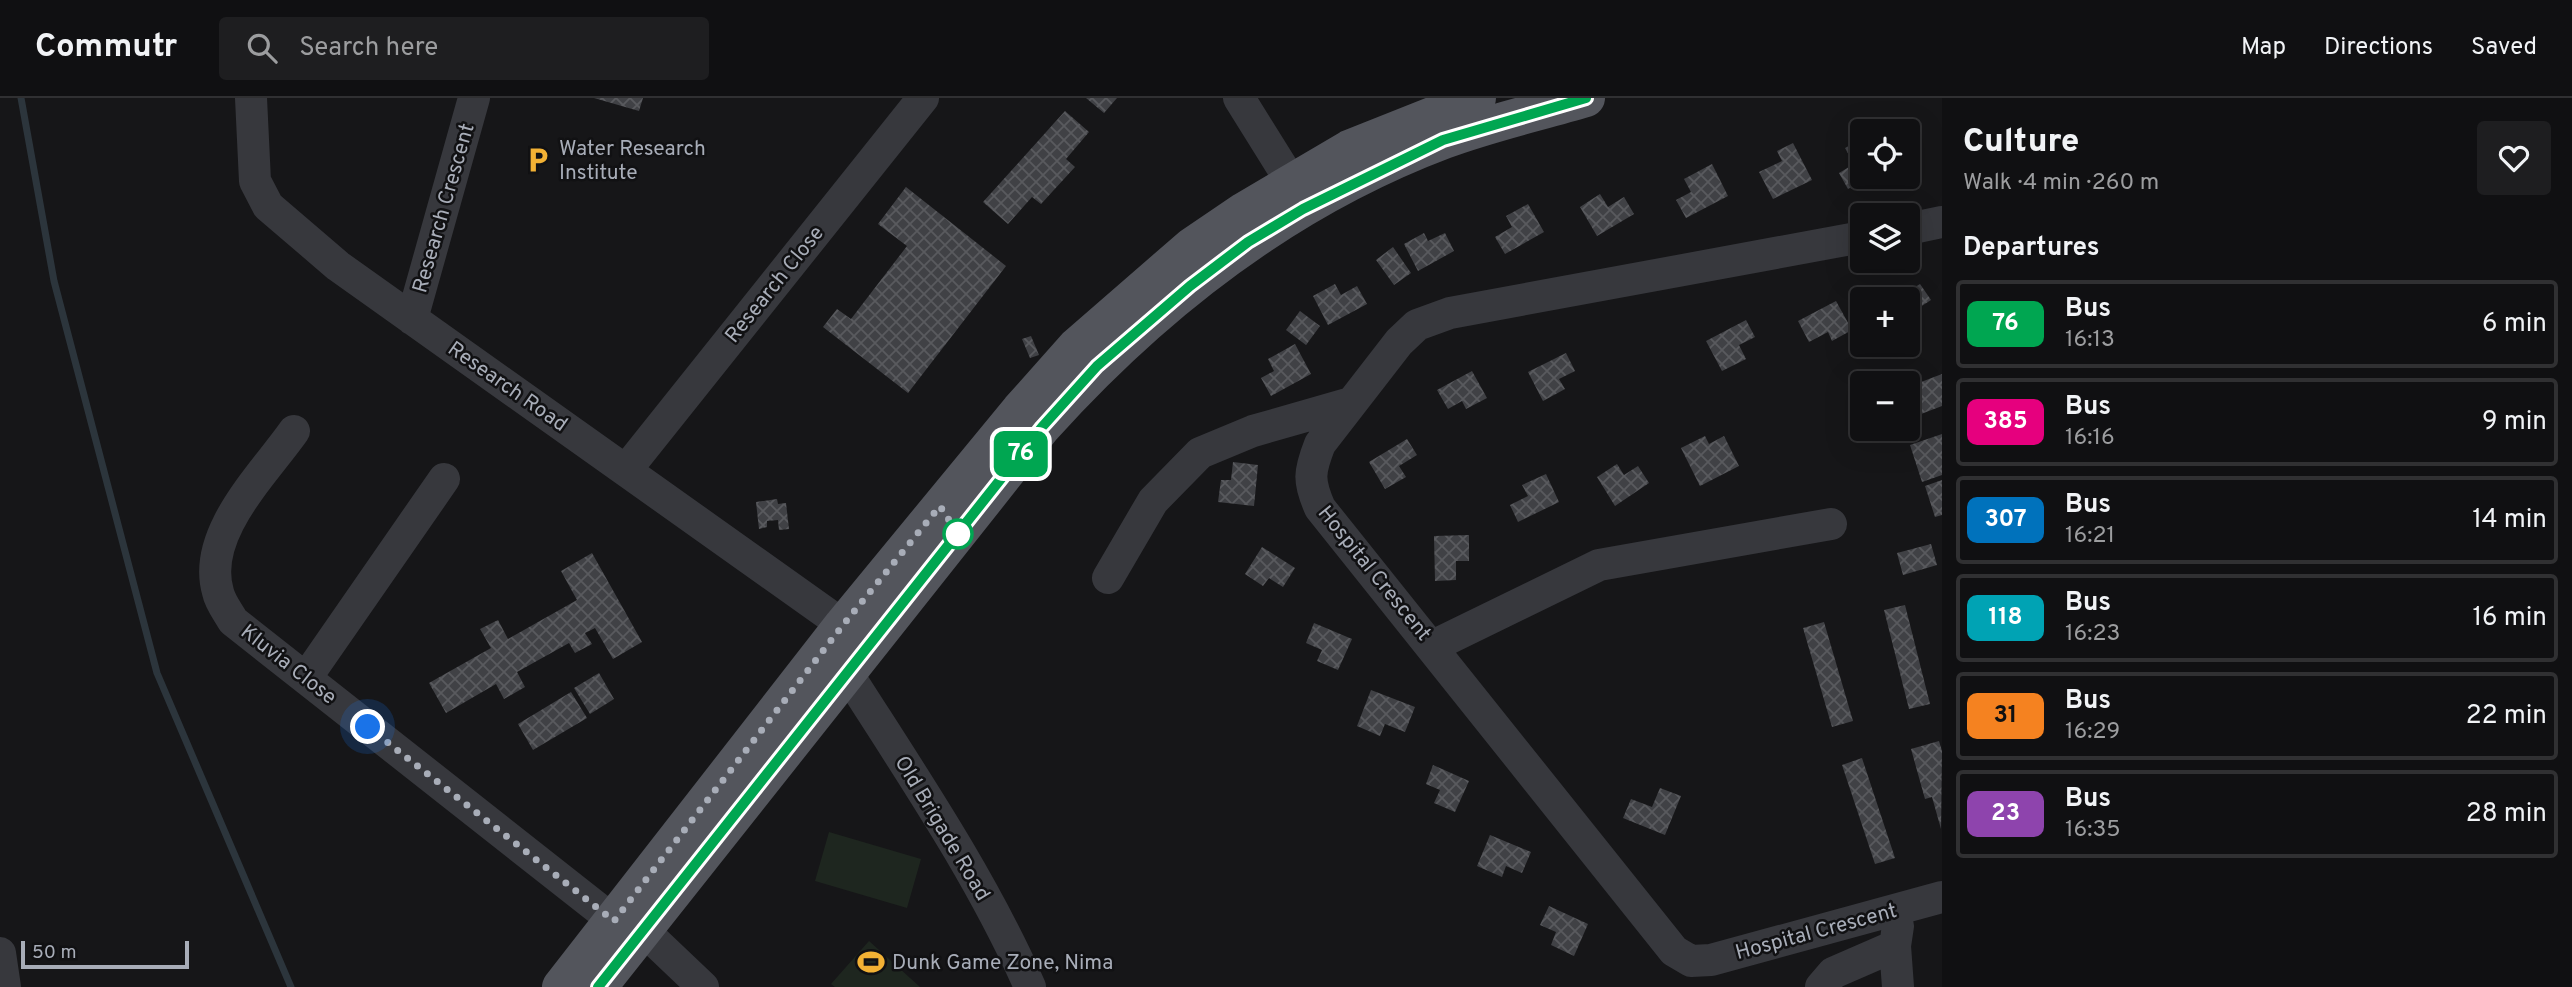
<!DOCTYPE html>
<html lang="en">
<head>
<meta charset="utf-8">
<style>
	body { margin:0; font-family:Overpass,sans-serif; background:#1e1e20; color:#f1f3f6; height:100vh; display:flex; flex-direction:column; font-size:26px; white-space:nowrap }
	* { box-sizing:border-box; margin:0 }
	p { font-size:23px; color:#9c9d9f }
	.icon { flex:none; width:38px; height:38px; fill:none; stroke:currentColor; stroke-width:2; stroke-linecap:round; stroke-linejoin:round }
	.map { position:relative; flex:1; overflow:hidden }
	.sheet { display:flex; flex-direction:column; background:#101012; width:630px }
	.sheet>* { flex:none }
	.badge { padding:0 14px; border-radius:10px; font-size:24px; line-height:46px }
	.controls { position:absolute; left:1850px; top:21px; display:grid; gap:14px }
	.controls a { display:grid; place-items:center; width:70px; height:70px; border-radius:7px; background:#101012; box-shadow:0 7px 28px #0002,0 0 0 2px #303032; font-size:35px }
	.scale { position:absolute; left:21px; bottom:18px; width:168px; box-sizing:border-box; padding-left:7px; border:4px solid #a8adb8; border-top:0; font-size:19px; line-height:24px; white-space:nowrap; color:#a8adb8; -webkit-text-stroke:5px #111113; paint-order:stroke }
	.you { position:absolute; width:35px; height:35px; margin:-18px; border:5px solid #fff; border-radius:50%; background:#1a73e8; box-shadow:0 0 0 10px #1a73e833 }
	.map>.badge { position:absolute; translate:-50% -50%; box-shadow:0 0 0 4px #fff }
	h2 { padding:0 21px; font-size:26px; line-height:63px }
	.round { display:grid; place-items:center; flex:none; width:74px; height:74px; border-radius:7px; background:#1e1e20 }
	.overview { display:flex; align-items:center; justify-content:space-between; height:119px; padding:0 21px }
	h1 { font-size:33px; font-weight:800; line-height:52px }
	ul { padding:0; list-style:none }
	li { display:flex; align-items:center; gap:21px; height:88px; margin:0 14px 10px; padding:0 7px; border:4px solid #303032; border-radius:7px }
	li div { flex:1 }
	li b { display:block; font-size:26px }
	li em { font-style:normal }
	li .badge { min-width:77px; font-weight:700; text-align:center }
	header { display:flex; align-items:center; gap:42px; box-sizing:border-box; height:98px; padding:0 35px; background:#101012; border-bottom:2px solid #303032 }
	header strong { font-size:33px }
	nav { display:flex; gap:38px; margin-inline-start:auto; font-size:24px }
	.search { width:490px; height:63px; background:#1e1e20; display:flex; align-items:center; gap:18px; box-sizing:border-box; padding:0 24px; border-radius:7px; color:#9c9d9f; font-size:26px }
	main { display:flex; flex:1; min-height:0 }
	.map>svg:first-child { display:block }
</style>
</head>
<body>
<header>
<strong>Commutr</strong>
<div class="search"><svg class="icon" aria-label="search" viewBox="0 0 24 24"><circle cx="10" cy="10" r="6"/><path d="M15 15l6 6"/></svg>Search here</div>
<nav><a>Map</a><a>Directions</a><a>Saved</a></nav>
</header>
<main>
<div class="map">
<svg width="1942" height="889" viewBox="0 0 1942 889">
	<defs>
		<pattern id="building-cross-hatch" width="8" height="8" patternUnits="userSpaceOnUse" patternTransform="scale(1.75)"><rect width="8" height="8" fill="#404145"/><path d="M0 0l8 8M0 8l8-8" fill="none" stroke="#595a5e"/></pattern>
	</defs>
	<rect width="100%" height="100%" fill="#161618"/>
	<path fill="#1e261f" d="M 829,734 L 921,761 L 907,810 L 815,783 Z
		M 869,843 L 920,889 L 835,889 L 831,886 Z"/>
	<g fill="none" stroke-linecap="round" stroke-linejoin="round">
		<path stroke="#2c353c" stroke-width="7" d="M 21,0 L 54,183 L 157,575 L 291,889"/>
	</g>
	<path fill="url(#building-cross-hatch)" d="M 594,0 L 643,0 L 639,13 Z
		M 1086,0 L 1117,0 L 1104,15 Z
		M 1065,13 L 1089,34 L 1066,61 L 1075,69 L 1041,106 L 1032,99 L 1008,126 L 983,104 Z
		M 1862,41 L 1862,79 L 1870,79 L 1848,91 L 1839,75 L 1854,66 L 1845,50 Z
		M 1793,45 L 1812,82 L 1773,101 L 1759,74 L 1782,63 L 1777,53 Z
		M 1712,66 L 1728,98 L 1686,120 L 1676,102 L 1691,94 L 1684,81 Z
		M 906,89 L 1006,168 L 908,295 L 823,229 L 837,211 L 851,221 L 907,148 L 878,126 Z
		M 1600,96 L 1608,109 L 1624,99 L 1634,116 L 1597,138 L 1580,109 Z
		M 1528,106 L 1544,134 L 1505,156 L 1495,139 L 1512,129 L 1506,118 Z
		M 1424,135 L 1428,143 L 1445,135 L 1454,153 L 1418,173 L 1404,146 Z
		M 1393,149 L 1411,175 L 1394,187 L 1376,162 Z
		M 1335,186 L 1341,197 L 1357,188 L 1367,206 L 1328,227 L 1313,198 Z
		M 1920,186 L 1931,202 L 1914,213 L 1920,223 L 1908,231 L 1908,201 L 1896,201 Z
		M 1836,203 L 1852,232 L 1832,243 L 1828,234 L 1809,244 L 1798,223 Z
		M 1300,213 L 1320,228 L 1306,247 L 1286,232 Z
		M 1746,222 L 1755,239 L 1739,247 L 1746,261 L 1722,273 L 1706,243 Z
		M 1031,238 L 1039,257 L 1030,260 L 1022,241 Z
		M 1295,246 L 1311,276 L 1271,298 L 1261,280 L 1274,273 L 1268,261 Z
		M 1566,255 L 1575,273 L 1559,281 L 1565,291 L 1543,303 L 1528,274 Z
		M 1472,273 L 1487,300 L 1466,311 L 1462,303 L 1448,311 L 1437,292 Z
		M 1942,276 L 1942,308 L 1908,321 L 1908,289 Z
		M 1862,291 L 1862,331 L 1882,331 L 1864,338 L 1848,296 Z
		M 1942,336 L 1942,377 L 1922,384 L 1910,347 Z
		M 1705,338 L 1709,346 L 1724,338 L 1739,368 L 1700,388 L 1681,350 Z
		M 1407,341 L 1417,357 L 1399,368 L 1406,379 L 1385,391 L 1369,364 Z
		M 1233,364 L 1258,367 L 1254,408 L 1218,404 L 1221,382 L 1231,382 Z
		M 1617,366 L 1624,377 L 1638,368 L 1649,385 L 1615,408 L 1597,379 Z
		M 1546,376 L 1559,404 L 1518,424 L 1510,407 L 1528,398 L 1522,387 Z
		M 1942,382 L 1942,417 L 1935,419 L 1925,388 Z
		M 777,401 L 778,406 L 786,405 L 789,431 L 779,432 L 778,422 L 767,423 L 767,429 L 759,431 L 756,404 Z
		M 1469,437 L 1469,463 L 1456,463 L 1456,482 L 1435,483 L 1434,438 Z
		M 1931,446 L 1937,467 L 1903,477 L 1897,455 Z
		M 1262,449 L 1295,470 L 1283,489 L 1269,480 L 1263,488 L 1245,476 Z
		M 592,455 L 642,544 L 613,561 L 595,530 L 585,535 L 592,546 L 575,555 L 569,545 L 517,574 L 525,589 L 504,601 L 496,586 L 446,615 L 429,585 L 491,550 L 480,531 L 498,522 L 508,541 L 577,502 L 561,473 Z
		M 1905,507 L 1930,606 L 1909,611 L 1884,512 Z
		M 1824,524 L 1853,623 L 1832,629 L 1803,530 Z
		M 1314,525 L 1352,541 L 1338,572 L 1317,563 L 1322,552 L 1306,545 Z
		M 599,575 L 614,601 L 590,616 L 574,590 Z
		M 1371,592 L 1415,609 L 1405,634 L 1385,626 L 1380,638 L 1357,628 Z
		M 571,594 L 587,620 L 533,652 L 518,626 Z
		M 1939,643 L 1942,653 L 1941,731 L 1932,699 L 1925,701 L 1911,651 Z
		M 1862,660 L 1895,760 L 1875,766 L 1842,667 Z
		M 1433,667 L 1469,683 L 1455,714 L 1434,705 L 1440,692 L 1426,686 Z
		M 1660,690 L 1681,698 L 1665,737 L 1623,720 L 1631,701 L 1652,709 Z
		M 1490,737 L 1531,754 L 1522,775 L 1506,768 L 1502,779 L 1477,768 Z
		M 1549,808 L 1588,826 L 1574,858 L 1551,847 L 1556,834 L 1540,827 Z"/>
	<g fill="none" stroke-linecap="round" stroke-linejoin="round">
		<path stroke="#37383d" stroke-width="32" d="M 251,0 L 255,83 L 268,108 L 338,168 L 843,527
			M 1239,0 L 1292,85
			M 1908,131 L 1942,124
			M 1862,139 L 1450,215 L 1417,227 L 1399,244 L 1320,346 C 1309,374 1308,383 1320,410 L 1674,853 L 1691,863 L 1711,862 L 1942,799
			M 412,221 L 474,0
			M 294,333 C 263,377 201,436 218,494 C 220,504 228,514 233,523 L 614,823
			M 626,372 L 923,0
			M 1108,480 L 1153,403 L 1200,355 L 1253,333 L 1351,305
			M 1433,548 L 1599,467 L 1831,426
			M 847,575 C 912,677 981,778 1030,889
			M 306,580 L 444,381
			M 1898,828 L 1895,848 L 1898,889
			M 643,832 L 703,889
			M 0,855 L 5,889
			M 1821,889 L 1833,875 L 1895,848"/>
		<path stroke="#53555c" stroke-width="38" d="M 561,889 L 843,527 L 1020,312 L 1077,248 L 1191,149 L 1244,113 L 1349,51 L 1477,0
			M 598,889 L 1042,329 C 1153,206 1287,101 1444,42 C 1489,25 1539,14 1586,0"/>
	</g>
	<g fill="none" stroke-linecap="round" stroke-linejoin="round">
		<g stroke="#fff" stroke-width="16">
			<path id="line" d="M 598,889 L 1042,329 L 1097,268 L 1190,188 L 1248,144 L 1303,111 L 1443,42 L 1586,0"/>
		</g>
		<use href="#line" stroke="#00a651" stroke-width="10"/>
		<path stroke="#a8adb8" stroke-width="7" stroke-dasharray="0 12.6" d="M 368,629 L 614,823 L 843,527 L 940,408 L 958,436"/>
	</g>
	<defs>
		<g id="parking-bare" transform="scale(2.1)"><path d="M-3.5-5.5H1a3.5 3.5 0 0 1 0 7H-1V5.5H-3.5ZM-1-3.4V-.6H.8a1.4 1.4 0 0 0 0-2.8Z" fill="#f2b134" stroke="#111113" stroke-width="2.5" paint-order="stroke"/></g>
		<g id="stadium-bare" transform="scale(2.1)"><path d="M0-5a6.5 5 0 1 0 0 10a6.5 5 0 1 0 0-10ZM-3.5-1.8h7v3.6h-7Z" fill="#f2b134" stroke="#111113" stroke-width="2.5" paint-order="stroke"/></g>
	</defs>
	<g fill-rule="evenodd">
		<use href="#parking-bare" x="538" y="62"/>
		<use href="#stadium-bare" x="871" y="864"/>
	</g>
	<circle fill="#fff" stroke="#00a651" stroke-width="3.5" cx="958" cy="436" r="14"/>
	<g text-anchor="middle" stroke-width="5" stroke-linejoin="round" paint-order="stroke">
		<g font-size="21" fill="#a8adb8" stroke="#111113" text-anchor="start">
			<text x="559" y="57">Water Research<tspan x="559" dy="24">Institute</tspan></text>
			<text x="892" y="871">Dunk Game Zone, Nima</text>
		</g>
		<g font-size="21" fill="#a8adb8" stroke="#111113">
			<text transform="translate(443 110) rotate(-74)" y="7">Research Crescent</text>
			<text transform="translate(774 186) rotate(-51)" y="7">Research Close</text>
			<text transform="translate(508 288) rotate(35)" y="7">Research Road</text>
			<text transform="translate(1375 475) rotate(51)" y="7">Hospital Crescent</text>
			<text transform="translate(289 566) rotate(38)" y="7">Kluvia Close</text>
			<text transform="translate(943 730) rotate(59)" y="7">Old Brigade Road</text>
			<text transform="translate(1816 833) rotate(-15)" y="7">Hospital Crescent</text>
		</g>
	</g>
</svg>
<div class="controls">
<a><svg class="icon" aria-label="locate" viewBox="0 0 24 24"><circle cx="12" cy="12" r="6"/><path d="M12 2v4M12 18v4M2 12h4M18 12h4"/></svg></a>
<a><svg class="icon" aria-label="layers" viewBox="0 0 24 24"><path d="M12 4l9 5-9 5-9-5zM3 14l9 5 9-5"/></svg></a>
<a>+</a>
<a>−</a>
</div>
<div class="scale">50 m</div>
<div class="you" style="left:368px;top:629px"></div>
<b class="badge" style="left:1021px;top:356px;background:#00a651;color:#fff">76</b>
</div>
<section class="sheet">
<div class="overview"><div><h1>Culture</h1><p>Walk · 4 min · 260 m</p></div><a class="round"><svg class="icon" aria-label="heart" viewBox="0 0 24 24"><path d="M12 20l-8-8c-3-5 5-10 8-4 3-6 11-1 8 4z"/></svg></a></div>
<h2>Departures</h2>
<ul>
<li><span class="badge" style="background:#00a651;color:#fff">76</span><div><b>Bus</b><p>16:13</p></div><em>6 min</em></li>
<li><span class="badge" style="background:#e6007e;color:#fff">385</span><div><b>Bus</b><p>16:16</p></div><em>9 min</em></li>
<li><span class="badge" style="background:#0072bc;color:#fff">307</span><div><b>Bus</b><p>16:21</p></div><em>14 min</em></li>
<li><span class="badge" style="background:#00a3b4;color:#fff">118</span><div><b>Bus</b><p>16:23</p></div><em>16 min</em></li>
<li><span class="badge" style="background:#f58220;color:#111">31</span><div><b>Bus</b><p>16:29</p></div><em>22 min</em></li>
<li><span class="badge" style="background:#8e44ad;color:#fff">23</span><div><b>Bus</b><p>16:35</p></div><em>28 min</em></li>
</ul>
</section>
</main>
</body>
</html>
